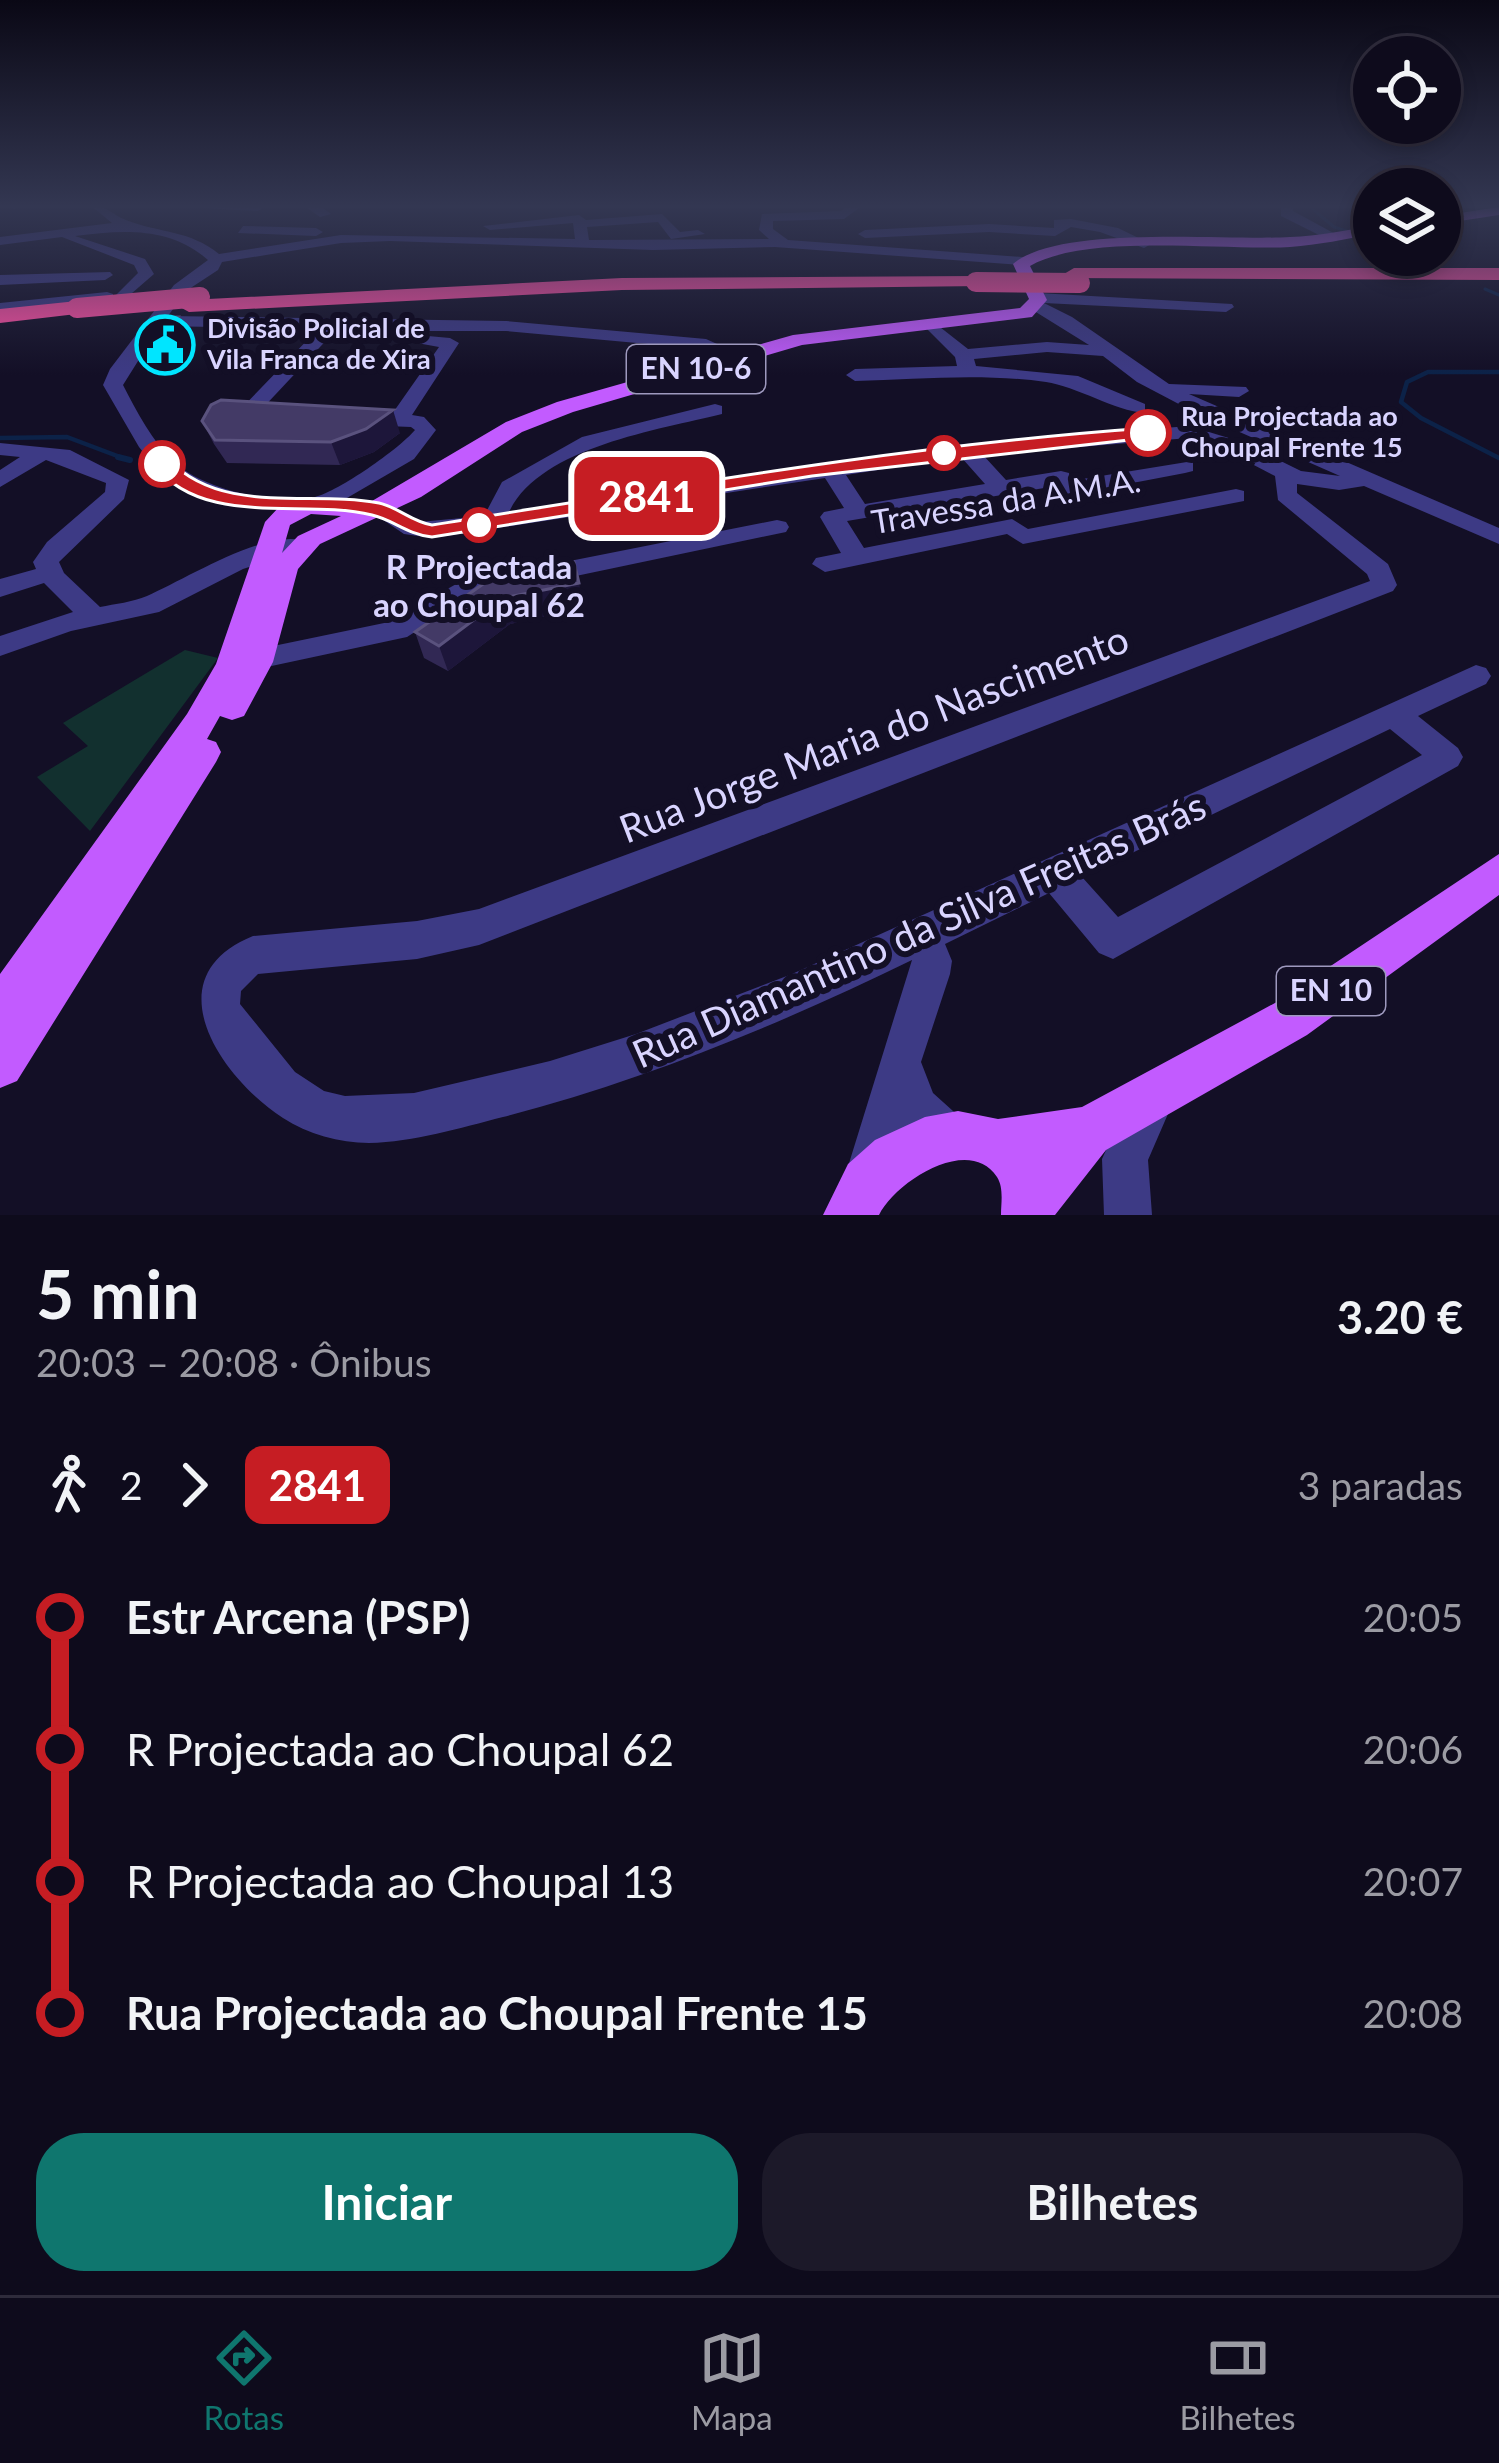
<!DOCTYPE html>
<html lang="pt">
<head>
<meta charset="utf-8">
<style>
	body { margin:0; font-family:Lato,sans-serif; background:#1c1929; color:#f1f3f6; height:100vh; display:flex; flex-direction:column; font-size:45px; white-space:nowrap }
	* { box-sizing:border-box; margin:0 }
	p { font-size:39px; color:#9b9ba3 }
	.icon { flex:none; width:66px; height:66px; fill:none; stroke:currentColor; stroke-width:2; stroke-linecap:round; stroke-linejoin:round }
	.map { position:relative; height:1215px; overflow:hidden }
	.panel { display:flex; flex-direction:column; background:#0e0b1c; flex:1 }
	.panel>* { flex:none }
	.badge { padding:0 24px; border-radius:18px; font-size:42px; line-height:78px }
	.fabs { position:absolute; left:1353px; top:36px; display:grid; gap:24px }
	.fabs a { display:grid; place-items:center; width:108px; height:108px; border-radius:50%; background:#0e0b1c; box-shadow:0 6px 18px #0003,0 0 0 3px #2e2b3b; font-size:60px }
	.map>.badge { position:absolute; translate:-50% -50%; box-shadow:0 0 0 6px #fff }
	.legs { display:flex; align-items:center; gap:18px; height:132px; padding:0 36px; font-size:39px }
	.legs p { margin-inline-start:auto }
	.summary { display:flex; align-items:center; justify-content:space-between; height:204px; padding:0 36px }
	h1 { font-size:66px; font-weight:700; line-height:90px }
	.primary-button { display:flex; gap:24px; margin-top:auto; padding:24px 36px }
	.primary-button a { flex:1; height:138px; border-radius:48px; background:#0f766e; color:#fff; font-size:48px; font-weight:700; line-height:138px; text-align:center }
	.primary-button a+a { background:#1c1929; color:#f1f3f6 }
	ul { padding:0 36px; list-style:none }
	li { display:flex; align-items:center; gap:42px; height:132px; font-size:45px }
	li i { display:grid; place-items:center; width:18px; height:100%; margin:0 15px; background:currentColor }
	li i::after { content:''; width:30px; height:30px; margin:-15px; border:9px solid; border-radius:50%; background:#0e0b1c }
	li p { margin-inline-start:auto }
	li:first-child i { background:linear-gradient(#0000 50%,currentColor 0) }
	li:last-child i { background:linear-gradient(currentColor 50%,#0000 0) }
	.tab-bar { display:flex; justify-content:space-around; align-items:center; height:168px; border-top:3px solid #2e2b3b; background:#0e0b1c; font-size:33px; color:#9b9ba3 }
	.tab-bar a { display:grid; justify-items:center; gap:6px }
	.tab-bar .current { color:#0f766e }
	.map>svg:first-child { display:block }
</style>
</head>
<body>
<div class="map">
<svg width="1499" height="1215" viewBox="0 0 1499 1215">
	<rect width="100%" height="100%" fill="#130f26"/>
	<path fill="#12302f" d="M 185,650 L 218,658 L 90,831 L 37,777 L 88,746 L 63,723 Z"/>
	<g fill="none" stroke-linecap="round" stroke-linejoin="round">
		<path stroke="#0c2248" stroke-width="3" d="M 1308,205 L 1334,227 L 1374,240
			M 1408,255 L 1439,269
			M 1485,289 L 1499,295"/>
		<path stroke="#0c2248" stroke-width="4.5" d="M 1499,372 L 1428,372 L 1407,382 L 1401,402 L 1421,418 L 1499,458
			M 0,438 L 67,437 L 128,460"/>
		<path stroke="#0c2248" stroke-width="6" d="M 118,457 L 130,460"/>
		<path fill="#3d3a85" fill-rule="evenodd" d="M 7,205 L 20,205 L 14,209 Z
			M 90,205 C 106,205 111,214 126,220 C 159,233 190,230 219,254 L 341,235 L 575,239 L 573,223 L 490,230 L 483,226 L 579,215 L 586,220 L 662,214 L 680,232 L 698,230 L 705,234 L 671,239 L 658,222 L 587,227 L 589,240 L 769,239 L 759,230 L 762,214 L 841,211 L 849,205 L 863,205 L 844,219 L 773,221 L 773,229 L 788,240 L 1022,257 L 1029,261 L 1022,265 L 775,247 L 653,250 L 390,241 L 341,243 L 222,262 L 218,270 L 186,291 L 168,316 L 506,321 L 706,339 L 746,357 L 737,362 L 703,349 L 506,331 L 335,331 L 260,411 L 268,417 L 265,421 L 237,421 L 237,413 L 318,329 L 160,326 L 123,385 C 137,412 152,441 174,462 C 202,489 278,507 315,497 C 339,491 399,449 415,430 L 411,427 L 362,425 L 352,419 L 362,413 L 392,414 L 439,347 L 417,343 L 417,335 L 450,338 L 459,343 L 412,415 L 424,417 L 436,430 L 414,459 L 328,509 L 238,507 L 203,499 L 160,473 L 139,447 L 103,385 L 110,369 L 174,285 L 208,260 C 170,226 122,230 75,236 L 145,259 L 154,274 L 124,300 L 116,295 L 138,273 L 134,265 L 62,237 L 0,245 L 0,237 L 112,223 Z
			M 150,205 L 263,205 L 264,207 L 258,211 Z
			M 303,205 L 319,205 L 331,214 L 320,217 Z
			M 1281,205 L 1293,205 L 1293,211 L 1339,236 L 1327,239 L 1281,216 Z
			M 1071,219 L 1118,228 L 1151,244 L 1144,248 L 1100,232 L 1071,227 L 1055,236 L 989,232 L 865,238 L 858,234 L 865,230 L 989,224 L 1054,228 L 1054,220 Z
			M 243,226 L 316,228 L 323,232 L 316,236 L 238,233 Z
			M 110,272 L 113,275 L 105,280 L 0,285 L 0,275 Z
			M 107,292 L 113,294 L 113,300 L 0,313 L 0,303 Z
			M 1038,293 L 1232,304 L 1234,307 L 1226,312 L 1044,303 L 1072,317 L 1169,384 L 1246,387 L 1249,391 L 1239,397 L 1189,394 L 1499,528 L 1499,544 L 1364,486 L 1339,490 L 1297,484 L 1297,493 L 1388,564 L 1397,585 L 1393,591 L 479,945 L 417,959 L 258,974 L 241,991 L 240,1004 L 295,1072 L 324,1091 L 345,1096 L 414,1093 L 550,1061 L 636,1034 L 792,974 L 1476,665 L 1486,668 L 1491,676 L 1486,684 L 1418,716 L 1458,748 L 1463,757 L 1458,766 L 1113,959 L 1099,953 L 1049,893 L 945,944 L 952,961 L 950,974 L 921,1062 L 933,1093 L 963,1120 L 970,1136 L 963,1152 L 947,1159 L 931,1152 L 905,1128 L 887,1190 L 870,1197 L 853,1190 L 846,1173 L 912,960 C 781,1024 645,1080 503,1117 C 460,1128 414,1142 369,1143 C 339,1143 308,1134 283,1118 C 220,1077 152,977 253,936 L 417,921 L 479,909 L 1370,581 L 1367,574 L 1278,500 L 1275,476 L 1227,451 L 1189,438 L 983,455 L 1006,480 L 1061,471 L 1069,473 L 1070,481 L 1193,461 L 1193,471 L 1185,473 L 1059,497 L 1051,495 L 1050,487 L 847,521 L 864,548 L 1012,519 L 1028,529 L 1236,489 L 1244,491 L 1244,501 L 1023,544 L 1007,534 L 825,572 L 812,564 L 816,558 L 841,553 L 820,517 L 824,512 L 844,508 L 825,478 L 432,538 L 404,534 L 367,509 L 379,502 L 419,522 L 484,516 L 502,482 L 582,437 L 715,404 L 722,406 L 722,414 C 658,430 540,447 509,512 L 966,444 L 1189,426 L 1242,442 L 1301,471 L 1340,476 L 1194,412 L 1137,382 L 1103,356 L 1047,352 L 974,359 L 976,366 L 1078,376 L 1145,404 L 1145,412 C 1124,415 1076,386 1046,382 C 983,373 919,379 855,381 L 846,375 L 855,369 L 957,366 L 955,357 L 923,325 L 931,320 L 968,349 L 1047,342 L 1089,345 L 1031,309 L 1029,306 L 1034,302 L 1030,298 ZM 961,457 L 985,484 L 865,504 L 846,475 ZM 1390,729 L 1422,755 L 1118,917 L 1082,877 Z
			M 0,443 L 70,450 L 129,480 L 124,499 L 59,562 L 64,573 L 100,607 C 115,604 133,602 147,596 C 184,580 262,531 301,540 L 304,545 L 301,550 L 243,569 L 159,612 L 71,631 L 0,656 L 0,636 L 73,612 L 44,583 L 0,597 L 0,579 L 36,569 L 33,562 L 47,542 L 105,492 L 106,483 L 46,460 L 0,487 L 0,470 L 20,457 L 0,455 Z
			M 777,520 L 786,522 L 789,527 L 786,532 L 466,599 L 407,637 L 239,673 L 229,670 L 225,663 L 229,656 L 239,653 L 389,622 L 458,583 Z
			M 1152,1078 L 1168,1084 L 1174,1100 L 1148,1160 L 1152,1215 L 1104,1215 L 1102,1159 L 1136,1084 Z"/>
		<path fill="#c25bff" fill-rule="evenodd" d="M 1499,207 L 1499,215 L 1440,224 L 1440,216 Z
			M 1374,226 L 1374,234 C 1346,239 1318,245 1290,247 C 1222,251 1087,233 1030,266 L 1047,300 L 1032,317 L 802,345 L 573,412 L 522,432 L 421,497 L 320,544 L 298,569 L 273,662 L 244,716 L 232,720 L 220,716 L 207,739 L 216,742 L 221,752 L 216,762 L 17,1081 L 0,1088 L 0,974 L 187,714 L 216,664 L 265,522 L 279,507 L 300,500 L 372,501 L 506,422 L 557,402 L 793,335 L 1020,308 L 1029,299 L 1013,264 C 1059,224 1226,241 1290,237 C 1318,236 1346,230 1374,226 ZM 311,514 L 341,516 L 298,536 L 282,553 L 290,525 Z
			M 1499,854 L 1499,895 L 1307,1035 L 1106,1150 L 1055,1215 L 1001,1215 C 1001,1203 1004,1188 997,1177 C 969,1134 895,1182 879,1215 L 823,1215 L 848,1164 L 875,1140 L 925,1117 L 958,1111 L 998,1119 L 1082,1107 L 1275,1003 Z"/>
		<path fill="#ff4fa3" fill-rule="evenodd" d="M 1074,268 L 1499,268 L 1499,280 L 1067,278 L 1064,274 Z
			M 976,276 L 983,278 L 983,286 L 622,290 L 189,312 L 178,306 L 189,300 L 622,278 Z
			M 77,301 L 85,303 L 85,313 L 0,323 L 0,309 Z"/>
		<path stroke="#ff4fa3" stroke-width="20" d="M 976,282 L 1080,283
			M 77,308 L 200,297"/>
	</g>
	<path fill="#312854" d="M 202,421 L 400,433 L 374,452 L 340,465 L 227,463 L 214,444 Z
		M 584,608 L 510,624 L 448,671 L 424,658 L 415,632 Z"/>
	<path fill="#1d163a" d="M 178,317 L 186,332 L 172,351 L 148,353 L 140,337 Z
		M 393,410 L 400,433 L 374,452 L 340,465 L 331,442 Z
		M 579,583 L 584,608 L 510,624 L 448,671 L 439,646 L 503,598 Z"/>
	<path fill="#433a66" stroke="#5a527e" stroke-width="3" d="M 154,317 L 178,317 L 164,335 L 140,337 Z
		M 221,400 L 393,410 L 366,429 L 331,442 L 215,440 L 202,421 L 211,405 Z
		M 574,562 L 579,583 L 503,598 L 439,646 L 415,632 L 486,582 Z"/>
	<linearGradient id="sky" x2="0" y2="1"><stop stop-color="#0a0815"/><stop offset="0.55" stop-color="#333752"/><stop offset="1" stop-color="#333752" stop-opacity="0"/></linearGradient>
	<rect width="1499" height="375" fill="url(#sky)"/>
	<path fill="#c61d23" stroke="#fff" stroke-width="3" d="M 1148,428 L 1157,433 L 1155,437 L 812,476 L 432,537 C 406,534 394,520 372,515 C 301,498 204,529 153,464 L 169,460 C 223,516 311,490 379,503 C 398,507 412,522 432,525 C 670,487 908,445 1148,428 Z"/>
	<defs>
		<g id="civic-ring" transform="scale(3)"><circle r="9.5" fill="#130f26" stroke="#00e5ff" stroke-width="1.5"/><path d="M-.6-6.5H3V-4.5H.6V-3L4-1V1h2V6H-6V1h2V-1L-.6-3ZM-1.2 2.5V6h2.4V2.5Z" fill="#00e5ff"/></g>
	</defs>
	<g fill-rule="evenodd">
		<use href="#civic-ring" x="165" y="345"/>
	</g>
	<g fill="#fff" stroke="#c61d23" stroke-width="6">
		<circle cx="1148" cy="433" r="21"/>
		<circle cx="944" cy="453" r="15"/>
		<circle cx="162" cy="464" r="21"/>
		<circle cx="479" cy="525" r="15"/>
	</g>
	<g text-anchor="middle" stroke-width="12" stroke-linejoin="round" paint-order="stroke">
		<g font-size="27" font-weight="bold" fill="#d9d4ff" stroke="#130f26" text-anchor="start">
			<text x="207" y="338">Divisão Policial de<tspan x="207" dy="31">Vila Franca de Xira</tspan></text>
		</g>
		<g font-size="27" font-weight="bold" fill="#d9d4ff" stroke="#130f26" text-anchor="start">
			<text x="1181" y="426">Rua Projectada ao<tspan x="1181" dy="31">Choupal Frente 15</tspan></text>
		</g>
		<g fill="#130f26" stroke="#9e99be" stroke-width="3">
			<rect x="627" y="345" width="138" height="48" rx="9"/>
			<rect x="1277" y="967" width="108" height="48" rx="9"/>
		</g>
		<g font-size="30" font-weight="bold" fill="#d9d4ff">
			<text x="696" y="379">EN 10-6</text>
			<text x="1331" y="1001">EN 10</text>
		</g>
		<g font-size="33" fill="#d9d4ff" stroke="#130f26">
			<text transform="translate(1006 501) rotate(-9)" y="12">Travessa da A.M.A.</text>
		</g>
		<g font-size="33" font-weight="bold" fill="#d9d4ff" stroke="#130f26">
			<text x="479" y="579">R Projectada<tspan x="479" dy="38">ao Choupal 62</tspan></text>
		</g>
		<g font-size="39" fill="#d9d4ff" stroke="#130f26">
			<text transform="translate(874 734) rotate(-21)" y="14">Rua Jorge Maria do Nascimento</text>
			<text transform="translate(919 930) rotate(-24)" y="14">Rua Diamantino da Silva Freitas Brás</text>
		</g>
	</g>
</svg>
<div class="fabs">
<a><svg class="icon" aria-label="locate" viewBox="0 0 24 24"><circle cx="12" cy="12" r="6"/><path d="M12 2v4M12 18v4M2 12h4M18 12h4"/></svg></a>
<a><svg class="icon" aria-label="layers" viewBox="0 0 24 24"><path d="M12 4l9 5-9 5-9-5zM3 14l9 5 9-5"/></svg></a>
</div>
<b class="badge" style="left:647px;top:496px;background:#c61d23;color:#fff">2841</b>
</div>
<section class="panel">
<div class="summary"><div><h1>5 min</h1><p>20:03 – 20:08 · Ônibus</p></div><b>3.20 €</b></div>
<div class="legs"><svg class="icon" aria-label="walk" viewBox="0 0 24 24"><circle cx="13" cy="4" r="2"/><path d="M13 8l-2 6 4 7M11 14l-3 7M7 12l3-4h3l4 4"/></svg>2<svg class="icon" aria-label="forward" viewBox="0 0 24 24"><path d="M9 5l7 7-7 7"/></svg><b class="badge" style="background:#c61d23;color:#fff">2841</b><p>3 paradas</p></div>
<ul>
<li><i style="color:#c61d23"></i><b>Estr Arcena (PSP)</b><p>20:05</p></li>
<li><i style="color:#c61d23"></i><span>R Projectada ao Choupal 62</span><p>20:06</p></li>
<li><i style="color:#c61d23"></i><span>R Projectada ao Choupal 13</span><p>20:07</p></li>
<li><i style="color:#c61d23"></i><b>Rua Projectada ao Choupal Frente 15</b><p>20:08</p></li>
</ul>
<div class="primary-button"><a>Iniciar</a><a>Bilhetes</a></div>
</section>
<nav class="tab-bar">
<a class="current"><svg class="icon" aria-label="directions" viewBox="0 0 24 24"><path d="M12 3l9 9-9 9-9-9zM9 14v-3h6M13 9l2 2-2 2"/></svg>Rotas</a>
<a><svg class="icon" aria-label="map" viewBox="0 0 24 24"><path d="M3 6l6-2 6 2 6-2v14l-6 2-6-2-6 2zM9 4v14M15 6v14"/></svg>Mapa</a>
<a><svg class="icon" aria-label="tickets" viewBox="0 0 24 24"><path d="M3 7h18v10H3zM15 7v10"/></svg>Bilhetes</a>
</nav>
</body>
</html>
